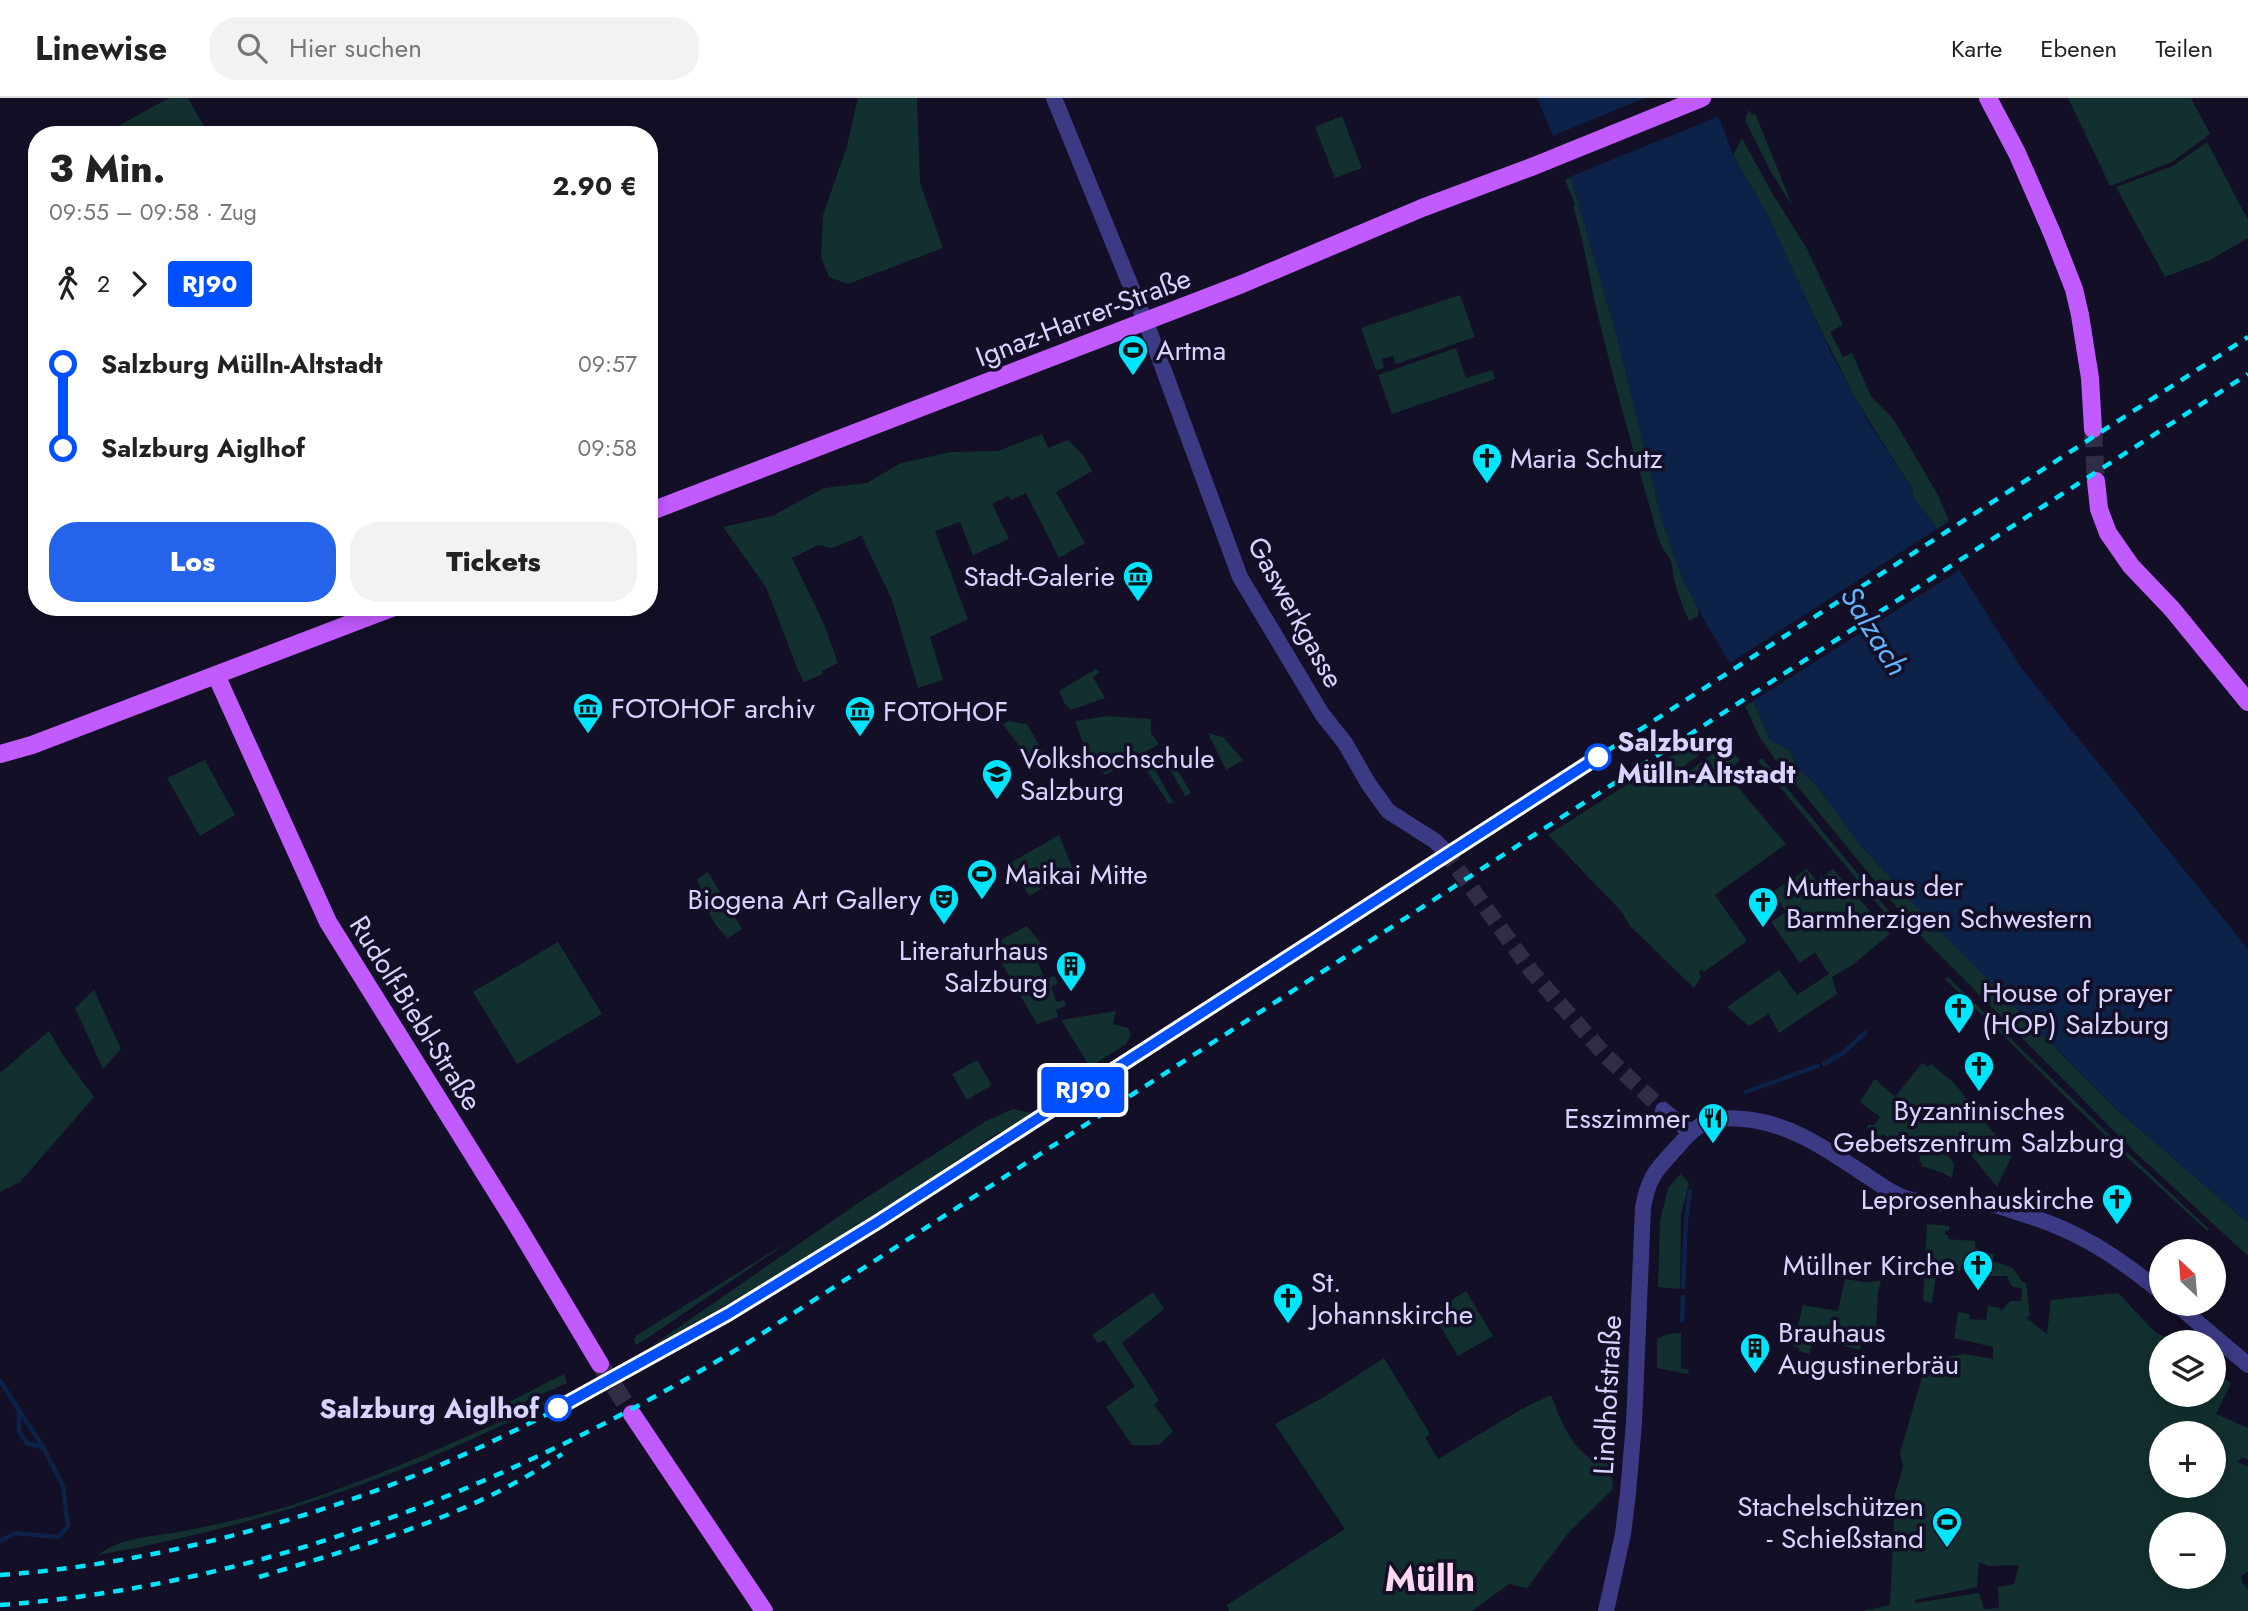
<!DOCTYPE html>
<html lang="de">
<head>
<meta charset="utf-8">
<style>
	body { margin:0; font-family:Jost,sans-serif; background:#f2f2f2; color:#222; height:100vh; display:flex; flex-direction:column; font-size:26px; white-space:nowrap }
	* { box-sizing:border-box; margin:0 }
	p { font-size:23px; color:#767676 }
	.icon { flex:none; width:38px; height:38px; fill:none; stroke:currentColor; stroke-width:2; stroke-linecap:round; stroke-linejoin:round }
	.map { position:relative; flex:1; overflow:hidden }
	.side { position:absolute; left:28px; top:28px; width:630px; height:490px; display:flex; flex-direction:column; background:#fff; border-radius:28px; box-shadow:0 4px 18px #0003 }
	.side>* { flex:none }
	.badge { padding:0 14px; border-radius:5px; font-size:24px; line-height:46px }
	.needle { width:46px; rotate:334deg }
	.tools { position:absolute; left:2149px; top:1141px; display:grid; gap:14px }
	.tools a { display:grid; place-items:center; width:77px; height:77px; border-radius:50%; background:#fff; box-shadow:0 4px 18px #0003; font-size:35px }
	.map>.badge { position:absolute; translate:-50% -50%; box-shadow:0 0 0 4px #fff }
	.legs { display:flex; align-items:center; gap:10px; height:77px; padding:0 21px; font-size:23px }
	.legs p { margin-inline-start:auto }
	.head { display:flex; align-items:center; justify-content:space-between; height:119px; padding:0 21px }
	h1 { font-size:38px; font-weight:800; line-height:52px }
	.button { display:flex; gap:14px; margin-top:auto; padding:14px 21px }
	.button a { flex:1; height:80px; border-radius:28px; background:#2563eb; color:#fff; font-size:28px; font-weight:800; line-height:80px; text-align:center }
	.button a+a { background:#f2f2f2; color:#222 }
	ul { padding:0 21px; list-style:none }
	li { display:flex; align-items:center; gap:24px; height:84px; font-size:26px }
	li i { display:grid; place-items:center; width:10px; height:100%; margin:0 9px; background:currentColor }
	li i::after { content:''; width:18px; height:18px; margin:-9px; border:5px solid; border-radius:50%; background:#fff }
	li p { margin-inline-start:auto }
	li:first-child i { background:linear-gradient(#0000 50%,currentColor 0) }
	li:last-child i { background:linear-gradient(currentColor 50%,#0000 0) }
	header { display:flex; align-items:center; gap:42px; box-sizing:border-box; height:98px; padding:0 35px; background:#fff; border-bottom:2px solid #e0e0e0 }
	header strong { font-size:33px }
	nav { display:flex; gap:38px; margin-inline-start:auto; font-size:24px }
	.search { width:490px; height:63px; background:#f2f2f2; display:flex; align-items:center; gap:18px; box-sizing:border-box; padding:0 24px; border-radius:28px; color:#767676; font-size:26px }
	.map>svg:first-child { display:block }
</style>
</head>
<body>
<header>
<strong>Linewise</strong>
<div class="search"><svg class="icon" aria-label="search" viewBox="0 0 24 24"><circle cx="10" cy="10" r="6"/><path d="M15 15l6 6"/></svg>Hier suchen</div>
<nav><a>Karte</a><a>Ebenen</a><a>Teilen</a></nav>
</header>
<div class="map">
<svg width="2248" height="1513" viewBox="0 0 2248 1513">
	<rect width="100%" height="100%" fill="#130f26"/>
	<path fill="#12302f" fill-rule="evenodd" d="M 169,0 L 188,0 L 209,37 L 102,37 Z
		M 858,0 L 917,0 L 920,85 L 943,150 L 848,186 L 829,179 L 821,159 L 823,117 L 847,48 Z
		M 2068,0 L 2191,0 L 2210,36 L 2172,64 L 2110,88 Z
		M 1749,12 L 1752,17 L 1755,15 L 1793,109 L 1772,76 L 1746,24 L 1746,18 Z
		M 1342,18 L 1362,70 L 1335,80 L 1315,29 Z
		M 1742,40 L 1772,95 L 1807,151 L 1843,227 L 1830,234 L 1843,259 L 1852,255 L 1871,298 L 1894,322 L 1938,397 L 1949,423 L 1937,431 L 1913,398 L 1912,391 L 1856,302 L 1814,218 L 1767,116 L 1733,57 Z
		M 2207,44 L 2248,122 L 2248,140 L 2210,162 L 2165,179 L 2116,89 L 2173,68 Z
		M 1571,79 L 1616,235 L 1663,426 L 1684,484 L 1698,509 L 1698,518 L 1689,523 C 1681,504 1674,487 1672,468 C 1671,460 1665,455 1662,449 C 1657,438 1654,425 1651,413 C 1632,349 1614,284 1598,218 C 1589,182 1585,145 1573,109 L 1575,107 L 1565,82 Z
		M 1460,197 L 1475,239 L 1396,266 L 1393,258 L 1382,261 L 1384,270 L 1376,272 L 1361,230 Z
		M 1456,250 L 1466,280 L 1492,272 L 1495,281 L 1392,316 L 1378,277 Z
		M 1042,336 L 1048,350 L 1068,342 L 1083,357 L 1092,373 L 1056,394 L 1085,445 L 1059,460 L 1026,395 L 1011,402 L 1008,398 L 992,406 L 1009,441 L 973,457 L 960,424 L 935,433 L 968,521 L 930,539 L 943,582 L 918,590 L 892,502 L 861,437 L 857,440 L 832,450 L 818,447 L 792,460 L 824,526 L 838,565 L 822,573 L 823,576 L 804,584 L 797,570 L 766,489 L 723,429 L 772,418 L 824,390 L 867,385 L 901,365 L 950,354 L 998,353 Z
		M 1096,571 L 1100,574 L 1093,579 L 1105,600 L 1071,612 L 1065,606 L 1059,593 Z
		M 1753,603 L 1770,642 L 1790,652 L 1799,672 L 1814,684 L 1862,749 L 1929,822 L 1930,831 L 1933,835 L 1940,833 L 2114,1009 L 2248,1125 L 2248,1158 L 2135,1054 L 1916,833 L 1774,660 L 1760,640 L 1745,608 Z
		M 1108,618 L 1151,621 L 1151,635 L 1159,646 L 1105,677 L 1084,647 L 1075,623 Z
		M 1009,623 L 1027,626 L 1048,662 L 1036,671 L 1003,626 Z
		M 1208,635 L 1223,639 L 1243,662 L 1226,672 Z
		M 1707,638 L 1710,645 L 1700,657 L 1680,671 L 1683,678 L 1725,646 L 1740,662 L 1726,675 L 1786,746 L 1715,797 L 1747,843 L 1704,874 L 1701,871 L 1699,875 L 1701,879 L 1694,890 L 1629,827 L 1622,814 L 1548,737 L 1678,654 L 1681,655 Z
		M 1166,653 L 1191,695 L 1185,698 L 1166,664 L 1154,670 L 1173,704 L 1169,706 L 1143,667 Z
		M 1762,660 L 1893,818 L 1892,821 L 1890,821 L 1758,663 Z
		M 205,662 L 235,717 L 200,738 L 167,680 Z
		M 1059,737 L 1073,772 L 1029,798 L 1010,765 Z
		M 1807,771 L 1817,783 L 1833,771 L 1890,836 L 1851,868 L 1832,879 L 1837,896 L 1779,935 L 1769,916 L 1749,928 L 1727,909 L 1779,872 L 1797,897 L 1829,876 L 1815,854 L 1800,865 L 1771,824 L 1786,814 L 1772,794 Z
		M 708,774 L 742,831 L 728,840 C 705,819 708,806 697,781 Z
		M 1027,828 L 1045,851 L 1038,865 L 1045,881 L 1055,878 L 1058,886 L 1051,889 L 1057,904 L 1064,902 L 1066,908 L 1056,912 L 1058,919 L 1037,926 L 991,847 Z
		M 558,844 L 602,916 L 517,966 L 473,894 Z
		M 1948,879 L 2131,1058 L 2209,1131 L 2207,1133 L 2128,1060 L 1945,881 Z
		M 94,892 L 121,951 L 103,971 L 75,910 Z
		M 1116,913 L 1113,926 L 1128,930 L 1131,936 L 1126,946 L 1090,969 L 1061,922 Z
		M 49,933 L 63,957 L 94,999 L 20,1084 L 0,1094 L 0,975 Z
		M 977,962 L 992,987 L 967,1002 L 952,976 Z
		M 1922,965 L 1928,969 L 1931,966 L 1954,985 L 2012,1058 L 1997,1089 L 1958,1041 L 1944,1052 L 1954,1065 L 1952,1080 L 1941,1074 L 1921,1068 L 1922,1065 L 1919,1064 L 1920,1059 L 1896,1037 L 1889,1048 L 1886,1046 L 1889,1041 L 1883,1036 L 1880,1039 L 1867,1030 L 1868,1027 L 1874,1027 L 1880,1019 L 1860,1004 L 1874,982 L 1876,982 L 1895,999 Z
		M 1013,1011 L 1032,1015 C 1027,1019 1021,1024 1016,1028 C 1010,1032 1003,1032 996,1036 C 885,1112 770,1186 650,1249 L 861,1103 L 986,1023 Z
		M 1681,1076 L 1689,1085 L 1681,1117 L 1680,1191 L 1658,1189 L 1660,1123 L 1668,1090 Z
		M 1927,1126 L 1949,1128 L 1949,1132 L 1945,1133 L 1945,1137 L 1948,1137 L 1948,1141 L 1975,1143 L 1975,1150 L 1994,1157 L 1992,1163 L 2013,1170 L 2022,1184 L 2026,1185 L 2030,1218 L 2026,1220 L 2047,1236 L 2051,1202 L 2118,1195 L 2155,1234 L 2175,1244 L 2161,1244 L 2161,1297 L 2214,1297 L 2214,1272 L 2231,1285 L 2216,1316 L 2248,1330 L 2248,1362 L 2243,1359 L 2237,1364 L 2248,1369 L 2248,1474 L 2241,1478 L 2243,1486 L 2248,1491 L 2248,1513 L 1863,1513 L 1890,1507 L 1895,1396 L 1903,1369 L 1900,1355 L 1922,1279 L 1933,1266 L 1947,1259 L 1964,1256 L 1993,1261 L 1993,1249 L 1954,1240 L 1958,1214 L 1970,1216 L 1969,1221 L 1986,1222 L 1988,1208 L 2000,1210 L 2001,1213 L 2010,1203 L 2021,1203 L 2022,1191 L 2012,1188 L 2007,1180 L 2008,1178 L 1991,1178 L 1991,1168 L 1963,1165 L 1960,1173 L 1949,1172 L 1948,1170 L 1946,1169 L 1945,1172 L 1937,1171 L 1932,1205 L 1923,1203 ZM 2161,1335 L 2214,1335 L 2214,1388 L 2161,1388 ZM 2161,1426 L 2214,1426 L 2214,1479 L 2161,1479 ZM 1979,1464 L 1988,1468 L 2019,1467 L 2014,1486 L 1998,1489 L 1999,1510 L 1984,1511 L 1979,1495 L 1915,1505 L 1915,1502 L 1977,1489 Z
		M 793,1141 L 643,1243 L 636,1247 L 634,1241 L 637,1237 Z
		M 1845,1181 L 1863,1184 L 1881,1183 L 1878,1194 L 1876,1234 L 1869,1233 L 1867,1244 L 1862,1243 L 1860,1252 L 1813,1240 L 1809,1256 L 1799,1253 L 1799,1250 L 1793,1248 L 1803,1207 L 1838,1213 Z
		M 1466,1193 L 1493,1238 L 1458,1258 L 1434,1218 L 1437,1211 Z
		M 1153,1194 L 1164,1211 L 1122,1245 L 1159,1302 L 1154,1307 L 1173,1333 L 1159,1347 L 1132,1347 L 1106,1309 L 1135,1288 L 1104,1242 L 1098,1245 L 1092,1237 Z
		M 1681,1235 L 1681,1271 L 1689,1271 L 1688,1276 L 1657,1270 L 1657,1241 L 1668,1236 Z
		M 1384,1260 L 1430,1336 L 1425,1340 L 1438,1361 L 1520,1312 L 1551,1297 C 1561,1323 1572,1355 1600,1365 L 1604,1363 L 1610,1356 L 1613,1391 L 1569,1434 L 1527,1490 L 1509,1486 L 1472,1513 L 1229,1513 L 1227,1507 L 1345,1431 L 1275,1326 L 1324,1299 Z
		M 564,1276 L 567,1285 L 472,1327 L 503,1300 L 507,1305 Z
		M 543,1304 L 544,1306 C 405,1379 253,1430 98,1457 C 122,1439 149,1439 178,1434 C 216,1427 255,1418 292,1407 C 379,1379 460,1342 543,1304 Z"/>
	<path fill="#0c2248" d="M 1537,0 L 1712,0 L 1733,57 L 1767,116 L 1832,257 L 1869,325 L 1912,391 L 1913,398 L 1937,431 L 1966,483 L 2020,568 L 2248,851 L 2248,1125 L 2114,1009 L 1940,833 L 1933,835 L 1930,831 L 1929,822 L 1862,749 L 1814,684 L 1799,672 L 1790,652 L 1770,642 L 1753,603 L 1707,527 L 1684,484 L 1663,426 L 1616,235 L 1571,79 Z"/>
	<path fill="#130f26" d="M 1645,0 L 1716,0 L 1722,17 L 1567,80 L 1550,39 Z
		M 1940,429 L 1963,470 L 1750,605 L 1727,567 Z"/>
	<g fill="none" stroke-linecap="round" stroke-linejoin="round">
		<path stroke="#0c2248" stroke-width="4.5" d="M 1824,966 L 1843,955 L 1865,935
			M 1746,994 L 1818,968
			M 1683,1189 L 1686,1122 L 1690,1093
			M 1682,1223 L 1683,1199
			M 0,1283 L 43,1349 L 63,1388 L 68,1428 L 58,1439 L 16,1435 L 0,1443
			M 19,1313 L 19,1333 L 27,1345 L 42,1349"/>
		<path stroke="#312d47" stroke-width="16" stroke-dasharray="16 8" stroke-linecap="butt" d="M 1444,752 L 1532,874 L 1606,958 L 1663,1012"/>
		<path stroke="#312d47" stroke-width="18" stroke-dasharray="18 9" stroke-linecap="butt" d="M 2093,331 L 2096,383
			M 600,1266 L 632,1316"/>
		<path stroke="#3d3a85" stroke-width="16" d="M 1054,0 L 1150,235 L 1240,479 L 1322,616 L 1345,645 L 1368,685 L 1388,713 L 1435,743 L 1444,752
			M 1663,1012 L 1690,1034
			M 2176,1206 L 2248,1267
			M 1606,1513 L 1623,1436 L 1628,1395 L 1634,1325 L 1643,1110 C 1648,1078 1658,1070 1679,1047 C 1699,1023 1712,1018 1743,1021 C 1791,1025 1828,1052 1867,1078 C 1880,1086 1893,1097 1908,1101 C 1934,1109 1962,1103 1988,1106 C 2000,1107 2012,1113 2023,1116 C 2079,1133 2116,1158 2161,1194"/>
		<path stroke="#c25bff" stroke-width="18" d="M 1988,0 L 2017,55 L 2052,135 L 2074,191 L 2080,217 L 2090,280 L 2093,331
			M 2096,383 L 2099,411 L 2108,435 L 2131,468 L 2172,511 L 2248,604
			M 649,414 L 1242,186 L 1422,110 L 1534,68 L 1702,0
			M 216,577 L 328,824 L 515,1124 L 600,1266
			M 0,656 L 32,647 L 394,509
			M 632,1316 L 764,1513"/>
		<path stroke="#00e5ff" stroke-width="4.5" stroke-dasharray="10 9" stroke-linecap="butt" d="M 0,1477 C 161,1466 344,1414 489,1345 C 623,1281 750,1204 876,1125 L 2248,239
			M 259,1479 C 366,1446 469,1420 562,1356
			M 0,1507 C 269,1487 521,1383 749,1244 L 2248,276"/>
	</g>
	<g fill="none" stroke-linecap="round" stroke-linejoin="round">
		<g stroke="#fff" stroke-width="16">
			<path id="line-1" d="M 558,1310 L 728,1216 L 876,1125 L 1598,659"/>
		</g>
		<use href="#line-1" stroke="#0050ff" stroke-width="10"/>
	</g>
	<defs>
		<g id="stadium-pin" transform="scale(1.575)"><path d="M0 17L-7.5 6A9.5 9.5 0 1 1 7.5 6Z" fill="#00e5ff" stroke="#130f26"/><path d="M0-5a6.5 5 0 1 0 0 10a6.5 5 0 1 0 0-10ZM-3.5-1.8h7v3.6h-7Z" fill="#111"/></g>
		<g id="church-pin" transform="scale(1.575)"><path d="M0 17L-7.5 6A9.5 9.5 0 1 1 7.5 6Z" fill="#00e5ff" stroke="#130f26"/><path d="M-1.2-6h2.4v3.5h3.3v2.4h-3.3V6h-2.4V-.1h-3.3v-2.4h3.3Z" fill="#111"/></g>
		<g id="museum-pin" transform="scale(1.575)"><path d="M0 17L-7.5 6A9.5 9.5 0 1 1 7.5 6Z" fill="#00e5ff" stroke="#130f26"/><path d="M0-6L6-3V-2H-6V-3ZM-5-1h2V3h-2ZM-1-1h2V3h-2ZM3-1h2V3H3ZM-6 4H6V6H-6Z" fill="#111"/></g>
		<g id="university-pin" transform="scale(1.575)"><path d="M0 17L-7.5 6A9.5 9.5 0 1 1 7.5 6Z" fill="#00e5ff" stroke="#130f26"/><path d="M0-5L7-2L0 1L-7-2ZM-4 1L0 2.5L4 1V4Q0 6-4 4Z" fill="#111"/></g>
		<g id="theatre-pin" transform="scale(1.575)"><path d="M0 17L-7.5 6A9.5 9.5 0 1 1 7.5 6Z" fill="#00e5ff" stroke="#130f26"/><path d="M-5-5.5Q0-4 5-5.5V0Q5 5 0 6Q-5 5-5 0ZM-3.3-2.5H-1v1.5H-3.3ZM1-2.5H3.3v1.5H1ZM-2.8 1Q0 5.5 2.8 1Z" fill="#111"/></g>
		<g id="building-pin" transform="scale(1.575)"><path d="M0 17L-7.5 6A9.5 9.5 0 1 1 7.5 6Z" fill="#00e5ff" stroke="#130f26"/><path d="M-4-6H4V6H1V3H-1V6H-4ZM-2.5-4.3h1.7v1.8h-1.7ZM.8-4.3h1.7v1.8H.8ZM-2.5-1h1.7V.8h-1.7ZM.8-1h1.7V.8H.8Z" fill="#111"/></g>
		<g id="restaurant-pin" transform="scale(1.575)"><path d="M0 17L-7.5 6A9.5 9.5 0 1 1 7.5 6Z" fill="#00e5ff" stroke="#130f26"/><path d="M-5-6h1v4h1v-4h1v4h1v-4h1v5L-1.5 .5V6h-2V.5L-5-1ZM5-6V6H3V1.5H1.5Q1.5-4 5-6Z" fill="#111"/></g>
	</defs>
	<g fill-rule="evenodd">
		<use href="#stadium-pin" x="1133" y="252"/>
		<use href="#church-pin" x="1487" y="360"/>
		<use href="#museum-pin" x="1138" y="478"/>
		<use href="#museum-pin" x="588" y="610"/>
		<use href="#museum-pin" x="860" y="613"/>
		<use href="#university-pin" x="997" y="676"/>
		<use href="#stadium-pin" x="982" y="776"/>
		<use href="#theatre-pin" x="944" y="801"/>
		<use href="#church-pin" x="1763" y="804"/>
		<use href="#building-pin" x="1071" y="868"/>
		<use href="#church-pin" x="1959" y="910"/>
		<use href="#church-pin" x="1979" y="968"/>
		<use href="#restaurant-pin" x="1713" y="1020"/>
		<use href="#church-pin" x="2117" y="1101"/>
		<use href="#church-pin" x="1978" y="1167"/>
		<use href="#church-pin" x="1288" y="1200"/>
		<use href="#building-pin" x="1755" y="1250"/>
		<use href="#stadium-pin" x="1947" y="1424"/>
	</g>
	<g fill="#fff" stroke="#0050ff" stroke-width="3.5">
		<circle cx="1598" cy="659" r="12"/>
		<circle cx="558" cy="1310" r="12"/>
	</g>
	<g text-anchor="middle" stroke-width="7" stroke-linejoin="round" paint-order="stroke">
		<g font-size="28" fill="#d9d4ff" stroke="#130f26">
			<text transform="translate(1083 219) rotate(-21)" y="10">Ignaz-Harrer-Straße</text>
			<text transform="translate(1296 514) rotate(61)" y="10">Gaswerkgasse</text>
			<text transform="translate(416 915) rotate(58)" y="10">Rudolf-Biebl-Straße</text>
			<text transform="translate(1607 1297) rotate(-87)" y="10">Lindhofstraße</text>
		</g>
		<g font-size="28" fill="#d9d4ff" stroke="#130f26" text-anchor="start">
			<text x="1156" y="262">Artma</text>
			<text x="1510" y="370">Maria Schutz</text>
			<text x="1115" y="488" text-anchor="end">Stadt-Galerie</text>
			<text x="611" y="620">FOTOHOF archiv</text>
			<text x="883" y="623">FOTOHOF</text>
			<text x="1020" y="670">Volkshochschule<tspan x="1020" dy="32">Salzburg</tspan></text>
			<text x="1005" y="786">Maikai Mitte</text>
			<text x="1786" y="798">Mutterhaus der<tspan x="1786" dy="32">Barmherzigen Schwestern</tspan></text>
			<text x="921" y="811" text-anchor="end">Biogena Art Gallery</text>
			<text x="1048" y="862" text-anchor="end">Literaturhaus<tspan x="1048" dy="32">Salzburg</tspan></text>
			<text x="1982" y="904">House of prayer<tspan x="1982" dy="32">(HOP) Salzburg</tspan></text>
			<text x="1979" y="1022" text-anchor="middle">Byzantinisches<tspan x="1979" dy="32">Gebetszentrum Salzburg</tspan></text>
			<text x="1690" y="1030" text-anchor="end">Esszimmer</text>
			<text x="2094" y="1111" text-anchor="end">Leprosenhauskirche</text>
			<text x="1955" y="1177" text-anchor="end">Müllner Kirche</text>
			<text x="1311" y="1194">St.<tspan x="1311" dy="32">Johannskirche</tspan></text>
			<text x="1778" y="1244">Brauhaus<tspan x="1778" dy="32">Augustinerbräu</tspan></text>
			<text x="1924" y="1418" text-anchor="end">Stachelschützen<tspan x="1924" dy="32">- Schießstand</tspan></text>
		</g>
		<g font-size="28" font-weight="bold" fill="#d9d4ff" stroke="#130f26" text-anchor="start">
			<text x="1617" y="653">Salzburg<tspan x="1617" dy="32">Mülln-Altstadt</tspan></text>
			<text x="539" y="1320" text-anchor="end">Salzburg Aiglhof</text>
		</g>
		<g font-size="30" font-style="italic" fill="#62b6ff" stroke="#130f26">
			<text transform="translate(1874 533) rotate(58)" y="10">Salzach</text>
		</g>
		<g font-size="35" font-weight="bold" fill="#ffd6f0" stroke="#130f26">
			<text x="1430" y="1493">Mülln</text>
		</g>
	</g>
</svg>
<div class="tools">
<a><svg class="needle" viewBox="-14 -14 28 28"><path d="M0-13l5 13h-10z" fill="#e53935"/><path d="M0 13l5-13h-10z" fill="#767676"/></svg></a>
<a><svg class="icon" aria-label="layers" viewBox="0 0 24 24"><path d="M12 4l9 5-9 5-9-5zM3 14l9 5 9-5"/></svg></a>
<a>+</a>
<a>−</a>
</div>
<b class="badge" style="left:1083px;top:992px;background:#0050ff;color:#fff">RJ90</b>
<section class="side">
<div class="head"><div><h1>3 Min.</h1><p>09:55 – 09:58 · Zug</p></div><b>2.90 €</b></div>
<div class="legs"><svg class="icon" aria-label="walk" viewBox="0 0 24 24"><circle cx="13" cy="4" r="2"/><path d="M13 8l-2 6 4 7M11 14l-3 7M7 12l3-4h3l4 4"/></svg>2<svg class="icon" aria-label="forward" viewBox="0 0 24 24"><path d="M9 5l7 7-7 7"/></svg><b class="badge" style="background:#0050ff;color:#fff">RJ90</b></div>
<ul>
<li><i style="color:#0050ff"></i><b>Salzburg Mülln-Altstadt</b><p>09:57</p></li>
<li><i style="color:#0050ff"></i><b>Salzburg Aiglhof</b><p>09:58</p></li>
</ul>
<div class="button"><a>Los</a><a>Tickets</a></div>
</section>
</div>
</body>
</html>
